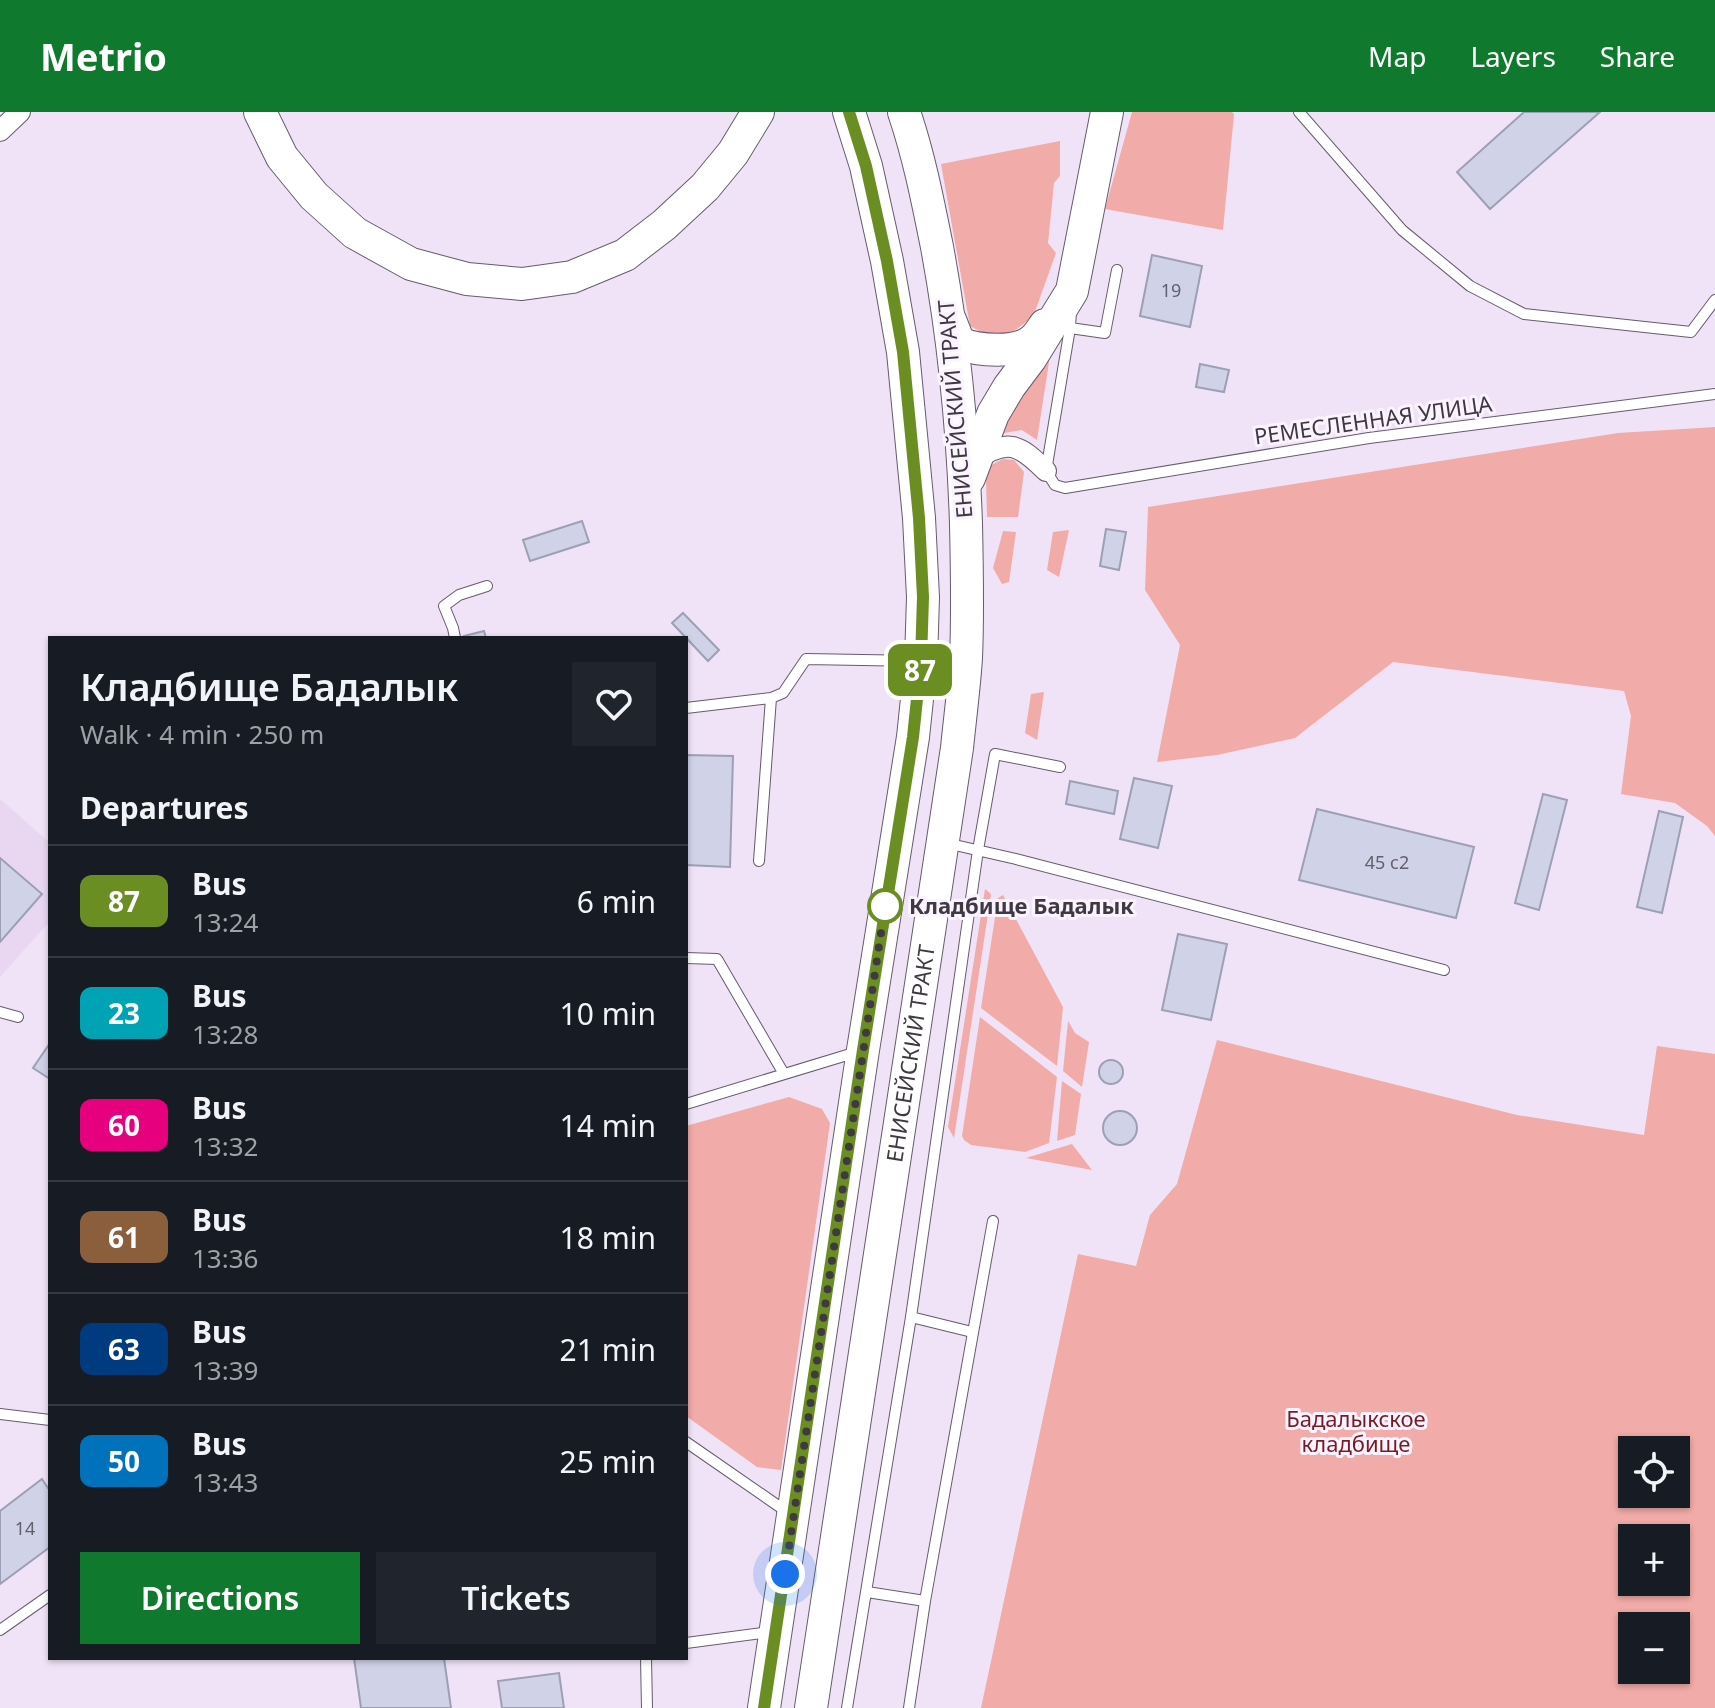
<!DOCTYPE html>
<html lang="en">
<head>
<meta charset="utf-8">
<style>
	body { margin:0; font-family:"Noto Sans",sans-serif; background:#20242c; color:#f1f3f6; height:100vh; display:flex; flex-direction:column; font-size:30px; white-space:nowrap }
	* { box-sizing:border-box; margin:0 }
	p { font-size:26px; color:#9ea1a6 }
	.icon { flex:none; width:44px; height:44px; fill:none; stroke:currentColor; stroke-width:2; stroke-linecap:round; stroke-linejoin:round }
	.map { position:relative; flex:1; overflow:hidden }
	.sheet { position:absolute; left:48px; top:524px; width:640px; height:1024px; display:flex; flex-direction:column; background:#171b24; border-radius:0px; box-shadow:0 2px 6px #0004 }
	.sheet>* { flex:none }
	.badge { padding:0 16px; border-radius:12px; font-size:28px; line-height:52px }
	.fabs { position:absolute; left:1618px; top:1324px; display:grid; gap:16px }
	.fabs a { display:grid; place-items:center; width:72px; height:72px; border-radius:0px; background:#171b24; box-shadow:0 2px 6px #0004; font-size:40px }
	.you { position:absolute; width:40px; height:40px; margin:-20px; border:6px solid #fff; border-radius:50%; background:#1a73e8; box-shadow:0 0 0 12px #1a73e833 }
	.map>.badge { position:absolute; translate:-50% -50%; box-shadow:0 0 0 4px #fff }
	h2 { padding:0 32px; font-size:30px; line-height:72px }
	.round { display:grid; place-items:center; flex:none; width:84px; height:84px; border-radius:0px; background:#20242c }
	.headline { display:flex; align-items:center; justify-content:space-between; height:136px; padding:0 32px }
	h1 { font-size:38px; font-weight:600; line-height:60px }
	.cta { display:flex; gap:16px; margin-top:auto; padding:16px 32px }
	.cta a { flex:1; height:92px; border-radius:0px; background:#0f7a2e; color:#fff; font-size:32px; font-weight:600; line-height:92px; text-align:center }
	.cta a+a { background:#20242c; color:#f1f3f6 }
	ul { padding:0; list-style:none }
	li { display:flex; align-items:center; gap:24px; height:112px; padding:0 32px; border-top:2px solid #363941 }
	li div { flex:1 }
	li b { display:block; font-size:30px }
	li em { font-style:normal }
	li .badge { min-width:88px; font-weight:700; text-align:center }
	header { display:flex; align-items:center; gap:48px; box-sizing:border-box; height:112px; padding:0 40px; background:#0f7a2e; color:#fff }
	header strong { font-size:38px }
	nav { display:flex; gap:44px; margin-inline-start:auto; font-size:28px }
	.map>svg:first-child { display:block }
</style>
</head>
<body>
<header>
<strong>Metrio</strong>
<nav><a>Map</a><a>Layers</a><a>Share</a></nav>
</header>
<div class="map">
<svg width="1715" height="1596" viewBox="0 0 1715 1596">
	<rect width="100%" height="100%" fill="#f1e3f7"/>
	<path fill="#e9d7f1" d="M 0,687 L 50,731 L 50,809 L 0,865 Z"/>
	<path fill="#f1aba8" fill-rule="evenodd" d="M 1132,0 L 1232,0 L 1234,2 L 1223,118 L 1105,97 Z
		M 1060,29 L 1060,64 L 1054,71 L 1048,131 L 1056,141 L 1033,205 L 1011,221 L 991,225 L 970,214 L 941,52 Z
		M 1051,237 L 1037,328 L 1022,318 L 1004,321 L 1005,313 Z
		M 1715,315 L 1715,724 L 1707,714 L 1675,691 L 1621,682 L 1631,604 L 1624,579 L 1393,550 L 1295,626 L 1217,643 L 1157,650 L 1180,533 L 1145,478 L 1148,395 L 1618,321 Z
		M 1003,347 L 1014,348 L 1024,360 L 1018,405 L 987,405 L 986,366 L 991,353 Z
		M 1069,418 L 1059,465 L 1047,458 L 1053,420 Z
		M 1003,419 L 1016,420 L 1009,470 L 1002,472 L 993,456 Z
		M 1044,580 L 1037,628 L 1025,621 L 1031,582 Z
		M 985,777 L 991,782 L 954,1026 L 948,1015 Z
		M 1003,783 L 1063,895 L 1057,954 L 981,896 L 998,786 Z
		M 980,905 L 1057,965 L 1049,1031 L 1025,1040 L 971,1033 L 964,1028 L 962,1024 Z
		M 1068,909 L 1075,921 L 1089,930 L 1082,975 L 1063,959 Z
		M 1217,928 L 1517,1003 L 1644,1023 L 1657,934 L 1715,942 L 1715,1596 L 981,1596 L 1078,1142 L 1136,1154 L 1150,1103 L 1177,1072 ZM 1632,1338 L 1676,1338 L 1676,1382 L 1632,1382 ZM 1632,1426 L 1676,1426 L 1676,1470 L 1632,1470 ZM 1632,1514 L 1676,1514 L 1676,1558 L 1632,1558 Z
		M 1062,969 L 1081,982 L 1075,1023 L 1057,1029 Z
		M 789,985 L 822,997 L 830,1011 L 781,1358 L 757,1355 L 686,1304 L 686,1014 Z
		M 1072,1032 L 1092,1058 L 1026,1046 Z"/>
	<path fill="#d0d2e8" stroke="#9d9fb4" stroke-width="2" d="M 1524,0 L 1600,0 L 1490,97 L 1457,60 Z
		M 1152,143 L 1202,154 L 1190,215 L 1140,204 Z
		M 1200,252 L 1229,258 L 1224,280 L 1196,275 Z
		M 582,409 L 589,430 L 530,449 L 523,428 Z
		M 1106,417 L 1126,420 L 1119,458 L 1100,454 Z
		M 683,501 L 719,538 L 708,549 L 672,511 Z
		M 484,519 L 486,526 L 464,526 L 464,524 Z
		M 686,643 L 733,644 L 730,755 L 686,753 Z
		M 1134,666 L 1172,674 L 1158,736 L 1120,727 Z
		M 1070,669 L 1118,679 L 1114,702 L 1066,692 Z
		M 1543,682 L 1567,688 L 1539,798 L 1515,791 Z
		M 1317,697 L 1474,735 L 1456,806 L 1299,768 Z
		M 1659,699 L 1683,705 L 1662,801 L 1637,795 Z
		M 0,746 L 42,782 L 0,830 Z
		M 1178,822 L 1227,832 L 1211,908 L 1162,898 Z
		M 50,931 L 50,967 L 33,956 Z
		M1099 960a12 12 0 1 1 24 0a12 12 0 1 1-24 0Z
		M1103 1016a17 17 0 1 1 34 0a17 17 0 1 1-34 0Z
		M 42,1367 L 50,1379 L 50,1435 L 0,1472 L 0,1399 Z
		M 354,1546 L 444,1546 L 451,1596 L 361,1596 Z
		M 559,1561 L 564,1596 L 502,1596 L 498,1569 Z"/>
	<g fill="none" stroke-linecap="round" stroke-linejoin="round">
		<g stroke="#665b6c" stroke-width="12">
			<path id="service" d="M 1299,0 L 1402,118 L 1470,174 L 1524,202 L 1691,220 L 1715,188
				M 1071,199 L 1070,216 L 1046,359 L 1055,373 L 1065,376 L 1369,326 L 1715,282
				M 1070,209 L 1070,216 L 1105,221 L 1117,158
				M 455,526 L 453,516 L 444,494 L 459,483 L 487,474
				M 686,596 L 771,586 L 783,581 L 806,547 L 919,549
				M 946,731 L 1016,747 L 1444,858
				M 759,749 L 771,586
				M 686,846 L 717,847 L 784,962
				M 0,900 L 18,905
				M 686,992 L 857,940
				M 911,1205 L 972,1220
				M 0,1302 L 50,1308
				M 686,1330 L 790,1402
				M 867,1480 L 925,1489
				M 0,1518 L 50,1483
				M 686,1531 L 770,1520
				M 646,1546 L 647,1596
				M 847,1596 L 911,1205 L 978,738 L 995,642 L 1060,655
				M 909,1596 L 925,1489 L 993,1109"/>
		</g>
		<g stroke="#665b6c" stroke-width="22">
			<path id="minor" d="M 0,19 L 20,0
				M 975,348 C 1008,326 1019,332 1046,359"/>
		</g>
		<g stroke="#665b6c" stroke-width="34">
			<g id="primary">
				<path d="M 260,0 L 282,45 L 314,84 L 355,121 L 411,152 L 467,167 L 522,172 L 572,165 L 625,143 L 664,113 L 705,75 L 733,41 L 758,0"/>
				<path d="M 950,208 L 959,231 C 978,239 1017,242 1033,228 C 1038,224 1042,217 1045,213"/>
				<path d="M 969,366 L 993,302 L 1009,275 L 1030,247 L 1072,179 L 1107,0"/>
				<path d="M 764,1596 L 863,938 L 913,625 L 921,549 L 923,485 L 919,406 L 903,240 L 887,149 L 866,54 L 849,0"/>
				<path id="s1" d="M 811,1596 L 957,636 C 960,606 964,576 966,546 C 968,501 967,457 966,412 C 963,320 954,227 937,135 C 928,90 919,44 904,0"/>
			</g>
		</g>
		<use href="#service" stroke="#fff" stroke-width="10"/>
		<use href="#minor" stroke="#fff" stroke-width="20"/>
		<use href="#primary" stroke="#fff" stroke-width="32"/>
	</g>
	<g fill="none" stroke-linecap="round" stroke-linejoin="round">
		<g stroke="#fff" stroke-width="18">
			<path id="line" d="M 764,1596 L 863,938 L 913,625 L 921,549 L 923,485 L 919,406 L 903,240 L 887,149 L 866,54 L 849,0"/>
		</g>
		<use href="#line" stroke="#6b8e23" stroke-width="12"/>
		<path stroke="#3f3941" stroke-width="8" stroke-dasharray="0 14.4" d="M 785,1462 L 885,794"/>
	</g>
	<circle fill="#fff" stroke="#6b8e23" stroke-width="4" cx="885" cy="794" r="16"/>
	<g text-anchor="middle" stroke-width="6" stroke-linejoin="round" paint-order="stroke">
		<g font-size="18" fill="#635f6b">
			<text x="1171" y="185">19</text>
			<text x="1387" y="757">45 с2</text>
			<text x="25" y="1423">14</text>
		</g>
		<g font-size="22" fill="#3f3941" stroke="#fbf3ff">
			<text transform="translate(955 297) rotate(-95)" y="8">ЕНИСЕЙСКИЙ ТРАКТ</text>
			<text transform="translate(1373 308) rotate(-8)" y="8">РЕМЕСЛЕННАЯ УЛИЦА</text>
			<text dy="8" stroke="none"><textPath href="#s1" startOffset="662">ЕНИСЕЙСКИЙ ТРАКТ</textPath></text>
		</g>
		<g font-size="22" font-weight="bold" fill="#3f3941" stroke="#fbf3ff" text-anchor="start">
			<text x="909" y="802">Кладбище Бадалык</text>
		</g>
		<g font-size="22" fill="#761b21" stroke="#fbf3ff">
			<text x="1356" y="1315">Бадалыкское<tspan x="1356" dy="25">кладбище</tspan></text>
		</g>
	</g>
</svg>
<div class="fabs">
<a><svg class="icon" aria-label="locate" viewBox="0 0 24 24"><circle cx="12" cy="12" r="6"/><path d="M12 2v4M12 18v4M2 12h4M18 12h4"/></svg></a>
<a>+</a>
<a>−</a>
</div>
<div class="you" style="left:785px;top:1462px"></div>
<b class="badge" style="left:920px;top:558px;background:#6b8e23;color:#fff">87</b>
<section class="sheet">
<div class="headline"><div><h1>Кладбище Бадалык</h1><p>Walk · 4 min · 250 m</p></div><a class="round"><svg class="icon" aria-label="heart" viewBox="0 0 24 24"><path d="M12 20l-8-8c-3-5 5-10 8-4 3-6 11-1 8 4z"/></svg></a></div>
<h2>Departures</h2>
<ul>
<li><span class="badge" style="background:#6b8e23;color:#fff">87</span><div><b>Bus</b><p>13:24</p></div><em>6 min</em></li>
<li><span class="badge" style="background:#00a3b4;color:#fff">23</span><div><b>Bus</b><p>13:28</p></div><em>10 min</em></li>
<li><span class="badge" style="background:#e6007e;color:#fff">60</span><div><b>Bus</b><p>13:32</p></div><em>14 min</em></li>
<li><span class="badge" style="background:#8b5e3c;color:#fff">61</span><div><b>Bus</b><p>13:36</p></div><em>18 min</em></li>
<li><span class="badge" style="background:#003b80;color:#fff">63</span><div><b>Bus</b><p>13:39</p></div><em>21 min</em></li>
<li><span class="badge" style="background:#0072bc;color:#fff">50</span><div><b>Bus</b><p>13:43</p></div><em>25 min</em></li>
</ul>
<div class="cta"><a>Directions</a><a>Tickets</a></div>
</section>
</div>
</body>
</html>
